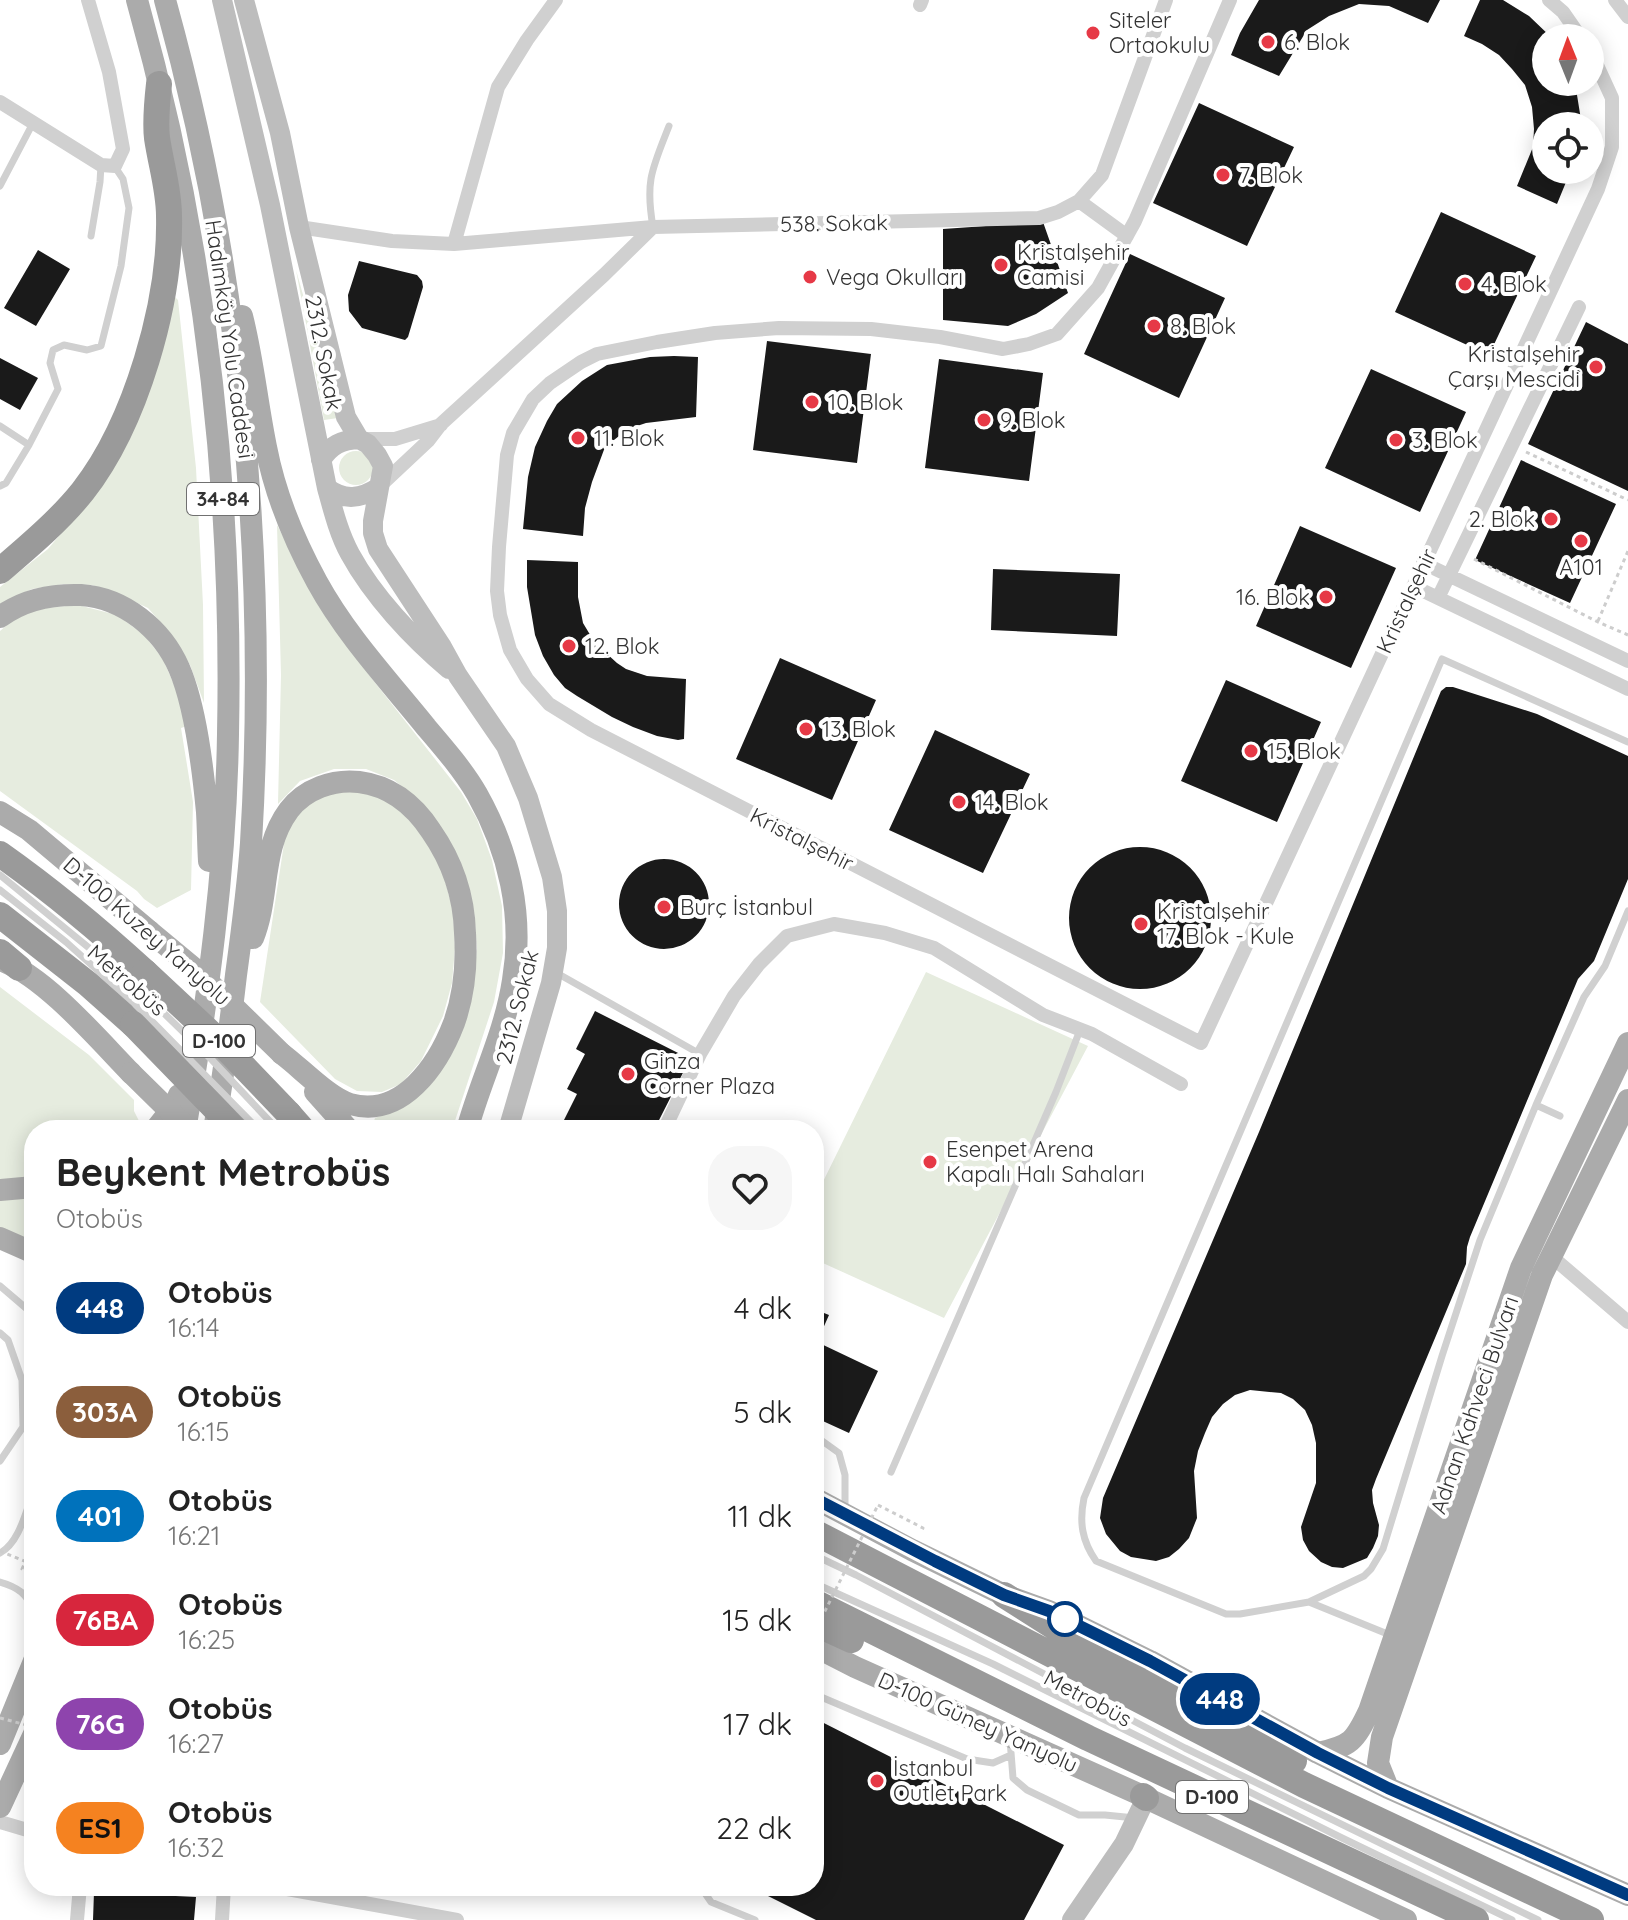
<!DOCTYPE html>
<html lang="tr">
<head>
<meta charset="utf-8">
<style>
	body { margin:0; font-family:Quicksand,sans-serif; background:#f6f6f6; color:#222; height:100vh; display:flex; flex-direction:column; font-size:30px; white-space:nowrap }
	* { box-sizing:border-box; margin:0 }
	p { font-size:26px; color:#767676 }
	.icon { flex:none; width:44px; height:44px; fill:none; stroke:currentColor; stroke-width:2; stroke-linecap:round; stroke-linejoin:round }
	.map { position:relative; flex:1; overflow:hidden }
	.details { position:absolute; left:24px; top:1120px; width:800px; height:776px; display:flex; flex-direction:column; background:#fff; border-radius:32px; box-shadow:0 4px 20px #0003 }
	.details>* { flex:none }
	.badge { padding:0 16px; border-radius:26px; font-size:28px; line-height:52px }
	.needle { width:52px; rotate:359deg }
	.buttons { position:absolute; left:1532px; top:24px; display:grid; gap:16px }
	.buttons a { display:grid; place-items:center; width:72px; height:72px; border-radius:50%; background:#fff; box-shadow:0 4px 20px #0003; font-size:40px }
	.map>.badge { position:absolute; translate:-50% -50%; box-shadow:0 0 0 4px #fff }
	.round { display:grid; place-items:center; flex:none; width:84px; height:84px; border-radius:32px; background:#f6f6f6 }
	.head { display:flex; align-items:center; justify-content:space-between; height:136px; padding:0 32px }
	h1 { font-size:38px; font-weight:800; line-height:60px }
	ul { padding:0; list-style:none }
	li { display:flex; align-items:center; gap:24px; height:104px; padding:0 32px }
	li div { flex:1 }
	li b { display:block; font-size:30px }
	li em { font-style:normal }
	li .badge { min-width:88px; font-weight:700; text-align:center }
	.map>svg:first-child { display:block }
</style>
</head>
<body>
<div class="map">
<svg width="1628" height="1920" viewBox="0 0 1628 1920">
	<rect width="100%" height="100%" fill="#fff"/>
	<path fill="#e6ecdf" d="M 296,270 L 338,418 L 324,420 Z
		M 173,295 L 178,300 L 196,468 L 203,605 L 204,703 L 190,665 L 169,632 L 148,608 L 120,595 L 92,585 L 64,584 L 32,589 L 0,604 L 0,587 L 48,549 L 74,518 Z
		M339 468a17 17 0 1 1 34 0a17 17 0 1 1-34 0Z
		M 277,525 L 296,561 L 369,675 L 461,792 L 477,819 L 492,860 L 502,906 L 503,953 L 494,1002 L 452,1130 L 376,1130 L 372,1127 L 375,1118 L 405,1106 L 473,985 L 477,948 L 474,911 L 422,803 L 394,780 L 366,769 L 334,769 L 300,781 L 278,804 L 281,675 Z
		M 78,605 L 117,615 L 144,635 L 163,659 L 178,694 L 187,726 L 181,728 L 193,802 L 191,890 L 157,908 L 144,899 L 137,891 L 0,791 L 0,631 C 28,607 43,608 78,605 Z
		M 352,789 L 394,802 L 431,846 L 444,877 L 453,910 L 455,948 L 452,983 L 443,1016 L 421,1061 L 401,1084 L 382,1092 L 357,1091 L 335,1079 L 260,1002 L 285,837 C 301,803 316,796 352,789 Z
		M 926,972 L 1088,1046 L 944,1318 L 814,1259 L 814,1200 Z
		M 0,987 L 89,1055 L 134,1100 L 134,1111 L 142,1127 L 138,1130 L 34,1130 L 34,1179 L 0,1180 Z
		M 34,1198 L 34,1245 L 0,1229 L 0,1199 Z"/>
	<path fill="#1a1a1a" d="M 1259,0 L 1440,0 L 1428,23 L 1389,6 L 1359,4 L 1329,16 L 1307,30 L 1279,76 L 1231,55 L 1240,33 Z
		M 1480,0 L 1503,0 L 1529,16 L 1552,38 L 1546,38 L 1546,82 L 1573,82 L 1577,95 L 1582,126 L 1546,126 L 1546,170 L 1571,170 L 1557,204 L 1517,186 L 1533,147 L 1534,129 L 1532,107 L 1525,85 L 1512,69 L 1499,55 L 1482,44 L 1464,36 Z
		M 1199,103 L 1294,147 L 1247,246 L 1153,203 Z
		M 1441,212 L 1536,256 L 1489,355 L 1395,312 Z
		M 1043,222 L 1068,293 L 1036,314 L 1008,326 L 943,320 L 943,229 Z
		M 38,250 L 70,269 L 36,326 L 4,308 Z
		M 1130,254 L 1225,298 L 1179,398 L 1084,354 Z
		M 359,261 L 417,275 L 422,281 L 423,287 L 408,337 L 405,340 L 362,328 L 349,311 L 348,295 Z
		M 1586,322 L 1628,344 L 1628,491 L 1528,444 Z
		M 767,341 L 871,354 L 857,463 L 753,450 Z
		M 674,356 L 698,357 L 696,417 L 646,423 L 628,429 L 605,447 L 592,482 L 585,508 L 583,536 L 523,529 L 528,477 L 535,447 L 547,421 L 557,404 L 582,381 L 607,365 L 650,357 Z
		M 0,358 L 38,378 L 20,410 L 0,399 Z
		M 939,359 L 1043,373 L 1029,481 L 925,468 Z
		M 1371,369 L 1466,412 L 1420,512 L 1325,468 Z
		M 1521,460 L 1616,504 L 1570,603 L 1475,560 Z
		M 1300,526 L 1396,568 L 1351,668 L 1256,626 Z
		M 527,560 L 578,562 L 578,597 L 583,623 L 595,643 L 617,663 L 626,669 L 647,676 L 686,679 L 684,739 L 678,740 L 657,736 L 633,727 L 612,717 L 577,696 L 565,688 L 554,675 L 543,656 L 535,635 L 527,587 Z
		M 993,569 L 1120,574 L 1117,636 L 991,630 Z
		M 780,658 L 876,700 L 832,800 L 736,759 Z
		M 1226,680 L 1321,722 L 1277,822 L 1181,781 Z
		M 1446,687 L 1453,687 L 1537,714 L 1628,756 L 1628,879 L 1594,961 L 1578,979 L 1470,1237 L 1467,1247 L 1466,1264 L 1376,1479 L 1372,1490 L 1373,1503 L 1379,1525 L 1378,1536 L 1373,1548 L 1367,1558 L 1343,1568 L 1332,1567 L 1321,1562 L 1309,1551 L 1303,1540 L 1301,1527 L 1316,1483 L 1316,1443 L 1312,1425 L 1305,1410 L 1293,1399 L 1281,1393 L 1250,1390 L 1235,1395 L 1223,1404 L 1212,1417 L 1205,1433 L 1198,1451 L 1194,1471 L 1197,1518 L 1189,1538 L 1179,1549 L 1169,1557 L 1156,1561 L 1131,1557 L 1120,1551 L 1106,1534 L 1100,1518 L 1103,1498 L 1259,1132 L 1441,691 Z
		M 935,730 L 1030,774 L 983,873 L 889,830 Z
		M1069 918a71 71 0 1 1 142 0a71 71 0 1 1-142 0Z
		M619 904a45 45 0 1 1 90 0a45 45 0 1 1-90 0Z
		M 595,1011 L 690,1059 L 654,1130 L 559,1130 L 577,1094 L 567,1089 L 585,1054 L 576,1049 Z
		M 814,1309 L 829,1315 L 817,1342 L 878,1371 L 849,1433 L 814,1417 Z
		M 814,1718 L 1064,1845 L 1024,1920 L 816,1920 L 754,1889 L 755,1886 L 814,1886 Z
		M 94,1892 L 196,1897 L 194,1920 L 93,1920 Z"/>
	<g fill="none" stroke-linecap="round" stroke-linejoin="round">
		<path stroke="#cdcdcd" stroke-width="3" stroke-dasharray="4 4" stroke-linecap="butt" d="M 1526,452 L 1628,500
			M 1474,559 L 1598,622 L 1628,635
			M 1598,621 L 1628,551
			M 878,1505 L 923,1528 L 921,1533
			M 30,1551 L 22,1569 L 34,1575"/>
		<path stroke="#d0d0d0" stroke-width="7" d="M 0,186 L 33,123
			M 653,227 C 645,181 652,169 669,126
			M 91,236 L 100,182 L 101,165
			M 0,426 L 29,445
			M 0,486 L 6,483 L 29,445 L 58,389 L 50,363 L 53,350 L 64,345 L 87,350 L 101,346 L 121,266 L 129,208 L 123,179 L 115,167
			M 0,875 L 138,988
			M 0,890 L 66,942 L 136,1005
			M 555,972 L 700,1054
			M 1536,1105 L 1560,1116
			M 0,1286 L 34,1315
			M 0,1333 L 8,1340 L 22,1380 L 23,1427 L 0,1461
			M 814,1435 L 839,1453 L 845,1475 L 845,1508
			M 891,1472 L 1056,1092 L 1080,1030
			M 0,1553 C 20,1542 26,1510 34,1490
			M 814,1555 L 856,1575 L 1185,1748 L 1538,1920
			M 0,1582 C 18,1587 27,1594 34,1611
			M 814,1583 L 993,1664 L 1342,1838 L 1512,1920
			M 1309,1602 L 1364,1576 L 1371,1569 L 1383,1549 L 1442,1356 L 1480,1240 L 1536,1105 L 1584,997 L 1605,966 L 1628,911
			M 1390,1635 L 1309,1602 L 1240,1614 L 1226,1614 L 1096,1561 C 1082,1541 1079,1522 1084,1498 L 1442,659 L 1628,742
			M 814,1694 L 967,1759 L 993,1763 L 1011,1755
			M 1010,1740 L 1013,1778 L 1027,1790 L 1079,1815 L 1105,1815 L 1135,1818
			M 700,1886 L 711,1902 L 755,1920"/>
		<path stroke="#d0d0d0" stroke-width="14" d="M 1230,0 L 1135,221 L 1098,288 L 1057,334 L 1029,344 L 1003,349 L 940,337 L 871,329 L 779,328 L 715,333 L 657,342 L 597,354 L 581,362 L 550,383 L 533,399 L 513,433 L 507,455 L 499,547 L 497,591 L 500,615 L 510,650 L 527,679 L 549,704 L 591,730 L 1201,1043 L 1598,189 L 1612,147 L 1612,98 L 1590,50
			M 1549,0 L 1563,12 L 1581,38
			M 1615,0 L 1628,17
			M 920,5 L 922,0
			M 0,102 L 101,165 L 115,166 L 123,149 L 109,72 L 88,0
			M 1079,201 L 1127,236
			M 299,227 L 392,241 L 454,244 L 653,227
			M 454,244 L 498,87 L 527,40 L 556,0
			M 360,439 L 395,439 L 441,425
			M 380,486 L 428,441 L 441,424 L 604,275 L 653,227 L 1039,218 L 1058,212 L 1079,201 L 1102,175 L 1166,0
			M 1423,563 L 1628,661
			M 1413,586 L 1628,689
			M 1438,598 L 1579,307
			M 664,1130 L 700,1054 L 734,996 L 759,964 L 787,936 L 834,924 L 885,933 L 934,948 L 1043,1015 L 1092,1034 L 1181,1084
			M 1551,1256 L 1628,1322
			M 0,1822 L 34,1832
			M 271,1886 L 457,1920
			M 77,1920 L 80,1886
			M 222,1920 L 224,1886"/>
		<path stroke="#bdbdbd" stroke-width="20" d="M 222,0 L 270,205 L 327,488 C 333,510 339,534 350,554 C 373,596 412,638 449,669
			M 244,0 L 280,133 L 299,227 L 346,417 L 359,439 L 368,444 L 377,455 L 383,466 L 373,521 L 373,533 L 378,549 L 442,647 L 458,676 L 506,746 L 528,798 L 552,877 L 557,911 L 557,948 L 551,983 L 508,1130
			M 321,460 C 331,445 341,440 359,439
			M 327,488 C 344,501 361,499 379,487
			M 1072,1920 L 1124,1844 L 1146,1798"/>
		<path stroke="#ababab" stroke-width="22" d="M 137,0 C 204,238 233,487 228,734 C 226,867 208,1000 185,1130
			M 165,0 C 241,273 268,560 251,843 C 248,887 242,931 236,975 C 230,1027 223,1078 214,1130
			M 242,316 C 253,359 257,403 266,447 C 275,494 294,540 317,582 C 346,635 388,680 426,727 C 444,748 463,770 477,794 C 509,851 524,915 513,980 C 505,1033 481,1079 467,1130
			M 0,617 C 24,599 52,594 81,595 C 124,598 162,629 179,668 C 196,707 203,770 207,812 C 208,829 208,845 209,861
			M 0,812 L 29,830 L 149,931
			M 253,938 C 270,896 260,849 289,810 C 305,789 333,779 359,782 C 391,786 414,805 431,831 C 452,861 464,897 465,933 C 467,963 464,995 454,1023 C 438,1065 402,1119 350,1104 C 329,1098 301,1068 282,1054
			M 3,961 C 47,979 97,1038 131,1073
			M 315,1092 L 349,1130
			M 155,1130 L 174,1106 L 179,1095
			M 0,1190 L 34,1187
			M 0,1238 L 34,1253
			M 814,1498 L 912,1550 L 1004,1595 L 1049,1611 L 1150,1661 L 1318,1753 L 1388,1788 L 1628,1895
			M 814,1646 L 855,1667 L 1143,1796
			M 0,1744 L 34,1661
			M 1318,1753 C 1351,1746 1355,1741 1369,1711 L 1521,1268 L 1628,1043
			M 1388,1788 L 1378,1763 L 1382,1737 L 1542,1275 L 1628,1100
			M 1146,1798 L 1406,1920
			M 0,1807 L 34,1734"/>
		<path stroke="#9a9a9a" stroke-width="26" d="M 0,571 C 29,546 59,521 83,491 C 136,423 171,302 169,216 C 169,190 161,165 157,138 C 155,121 157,102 159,84
			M 0,854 C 51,890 99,930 145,972
			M 0,915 L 88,984 L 133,1024
			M 0,952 L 19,968
			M 289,1114 L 303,1130
			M 814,1532 L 1304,1785 L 1591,1920
			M 1004,1595 L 1067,1635 L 1294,1761
			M 814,1602 L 1088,1738 L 1476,1920
			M 814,1623 L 851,1640
			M 1143,1796 L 1146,1798"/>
		<path stroke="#cdcdcd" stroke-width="3" stroke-dasharray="4 4" stroke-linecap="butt" d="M 0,1551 L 34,1565
			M 814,1633 L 878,1505
			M 0,1718 L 34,1727"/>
		<path stroke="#d0d0d0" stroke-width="7" d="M 138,988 L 212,1060 L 278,1130
			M 136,1005 L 259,1130"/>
		<path stroke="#ababab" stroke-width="22" d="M 149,931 L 196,970 L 282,1054
			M 131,1073 L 189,1130"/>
		<path stroke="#9a9a9a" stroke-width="26" d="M 145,972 L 220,1042 L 289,1114
			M 133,1024 L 236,1130"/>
	</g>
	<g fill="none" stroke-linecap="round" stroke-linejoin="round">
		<g stroke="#fff" stroke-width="18">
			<path id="line" d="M 814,1498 L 935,1561 L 1004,1595 L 1049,1611 L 1150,1661 L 1318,1753 L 1388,1788 L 1628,1895"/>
		</g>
		<use href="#line" stroke="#003b80" stroke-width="12"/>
	</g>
	<g fill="#e63946" stroke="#fff" stroke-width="3">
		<circle cx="1093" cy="33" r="8"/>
		<circle cx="1268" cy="42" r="8"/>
		<circle cx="1223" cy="175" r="8"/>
		<circle cx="1001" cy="265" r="8"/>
		<circle cx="810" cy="277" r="8"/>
		<circle cx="1465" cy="284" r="8"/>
		<circle cx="1154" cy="326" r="8"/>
		<circle cx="1596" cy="367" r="8"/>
		<circle cx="812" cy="402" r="8"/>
		<circle cx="984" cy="420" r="8"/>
		<circle cx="578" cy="438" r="8"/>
		<circle cx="1396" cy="440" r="8"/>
		<circle cx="1551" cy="519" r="8"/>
		<circle cx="1581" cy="541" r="8"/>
		<circle cx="1326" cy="597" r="8"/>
		<circle cx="569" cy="646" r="8"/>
		<circle cx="806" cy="729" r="8"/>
		<circle cx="1251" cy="751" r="8"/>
		<circle cx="959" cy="802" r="8"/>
		<circle cx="664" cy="907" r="8"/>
		<circle cx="1141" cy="924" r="8"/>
		<circle cx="628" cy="1074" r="8"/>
		<circle cx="930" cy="1162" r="8"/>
		<circle cx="877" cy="1781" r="8"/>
	</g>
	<circle fill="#fff" stroke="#003b80" stroke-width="4" cx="1065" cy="1619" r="16"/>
	<g text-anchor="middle" stroke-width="8" stroke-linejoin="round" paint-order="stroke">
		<g fill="#fff" stroke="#707070" stroke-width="2">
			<rect x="187" y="483" width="72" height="32" rx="6"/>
			<rect x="183" y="1025" width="72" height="32" rx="6"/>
			<rect x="1176" y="1781" width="72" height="32" rx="6"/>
		</g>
		<g font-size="20" font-weight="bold" fill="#333">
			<text x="223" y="506">34-84</text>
			<text x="219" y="1048">D-100</text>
			<text x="1212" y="1804">D-100</text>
		</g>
		<g font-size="22" fill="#333" stroke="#fff" text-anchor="start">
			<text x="1109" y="28">Siteler<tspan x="1109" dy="25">Ortaokulu</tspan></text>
			<text x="1284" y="50">6. Blok</text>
			<text x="1239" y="183">7. Blok</text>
			<text x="1017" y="260">Kristalşehir<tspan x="1017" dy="25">Camisi</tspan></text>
			<text x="826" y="285">Vega Okulları</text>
			<text x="1481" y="292">4. Blok</text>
			<text x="1170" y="334">8. Blok</text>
			<text x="1580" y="362" text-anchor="end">Kristalşehir<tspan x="1580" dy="25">Çarşı Mescidi</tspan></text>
			<text x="828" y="410">10. Blok</text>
			<text x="1000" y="428">9. Blok</text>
			<text x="594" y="446">11. Blok</text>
			<text x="1412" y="448">3. Blok</text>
			<text x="1535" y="527" text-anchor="end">2. Blok</text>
			<text x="1581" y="575" text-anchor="middle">A101</text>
			<text x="1310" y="605" text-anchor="end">16. Blok</text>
			<text x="585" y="654">12. Blok</text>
			<text x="822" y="737">13. Blok</text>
			<text x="1267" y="759">15. Blok</text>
			<text x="975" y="810">14. Blok</text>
			<text x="680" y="915">Burç İstanbul</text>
			<text x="1157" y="919">Kristalşehir<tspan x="1157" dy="25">17. Blok - Kule</tspan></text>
			<text x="644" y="1069">Ginza<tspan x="644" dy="25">Corner Plaza</tspan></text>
			<text x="946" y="1157">Esenpet Arena<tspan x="946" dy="25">Kapalı Halı Sahaları</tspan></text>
			<text x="893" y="1776">İstanbul<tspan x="893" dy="25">Outlet Park</tspan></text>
		</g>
		<g font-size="22" fill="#333" stroke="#fff">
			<text transform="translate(834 223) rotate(-1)" y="8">538. Sokak</text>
			<text transform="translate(230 339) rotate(82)" y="8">Hadımköy Yolu Caddesi</text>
			<text transform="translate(324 353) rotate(79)" y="8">2312. Sokak</text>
			<text transform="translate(1406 601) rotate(-65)" y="8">Kristalşehir</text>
			<text transform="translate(802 839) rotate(27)" y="8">Kristalşehir</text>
			<text transform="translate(147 931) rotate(41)" y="8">D-100 Kuzey Yanyolu</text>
			<text transform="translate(127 980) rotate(41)" y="8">Metrobüs</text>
			<text transform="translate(517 1007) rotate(-76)" y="8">2312. Sokak</text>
			<text transform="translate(1474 1405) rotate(-71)" y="8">Adnan Kahveci Bulvarı</text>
			<text transform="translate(1088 1698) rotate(28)" y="8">Metrobüs</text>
			<text transform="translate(978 1722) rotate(24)" y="8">D-100 Güney Yanyolu</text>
		</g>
	</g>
</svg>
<div class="buttons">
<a><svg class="needle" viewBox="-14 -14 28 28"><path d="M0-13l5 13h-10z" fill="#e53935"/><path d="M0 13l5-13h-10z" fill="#767676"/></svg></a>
<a><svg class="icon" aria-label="locate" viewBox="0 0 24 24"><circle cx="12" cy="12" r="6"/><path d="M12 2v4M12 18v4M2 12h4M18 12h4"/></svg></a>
</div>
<b class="badge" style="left:1220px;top:1699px;background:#003b80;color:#fff">448</b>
<section class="details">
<div class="head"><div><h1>Beykent Metrobüs</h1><p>Otobüs</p></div><a class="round"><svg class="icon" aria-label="heart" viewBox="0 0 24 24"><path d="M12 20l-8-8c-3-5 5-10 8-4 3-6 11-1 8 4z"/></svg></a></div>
<ul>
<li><span class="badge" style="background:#003b80;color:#fff">448</span><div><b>Otobüs</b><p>16:14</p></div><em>4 dk</em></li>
<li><span class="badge" style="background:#8b5e3c;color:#fff">303A</span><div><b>Otobüs</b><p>16:15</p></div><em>5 dk</em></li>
<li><span class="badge" style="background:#0072bc;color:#fff">401</span><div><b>Otobüs</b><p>16:21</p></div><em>11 dk</em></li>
<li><span class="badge" style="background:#d7263d;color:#fff">76BA</span><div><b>Otobüs</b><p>16:25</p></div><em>15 dk</em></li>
<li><span class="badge" style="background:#8e44ad;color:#fff">76G</span><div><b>Otobüs</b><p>16:27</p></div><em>17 dk</em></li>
<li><span class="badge" style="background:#f58220;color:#111">ES1</span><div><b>Otobüs</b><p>16:32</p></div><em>22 dk</em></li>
</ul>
</section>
</div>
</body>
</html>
